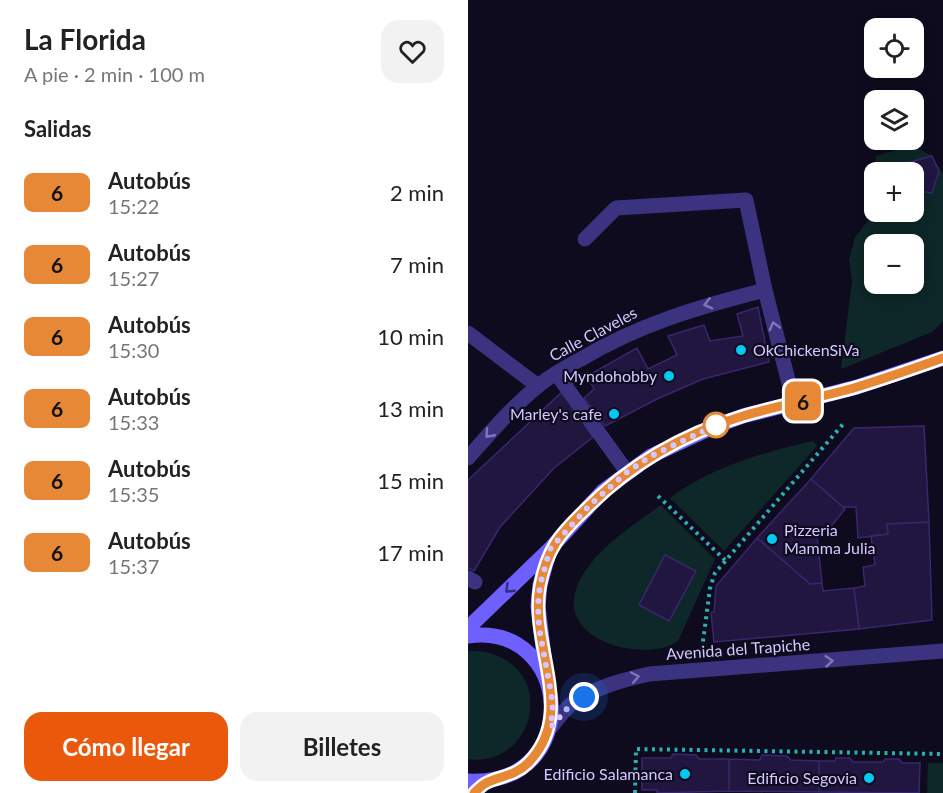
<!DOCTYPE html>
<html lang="es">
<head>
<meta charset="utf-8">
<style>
	body { margin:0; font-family:Lato,sans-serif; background:#f2f2f2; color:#222; height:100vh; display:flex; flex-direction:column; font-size:22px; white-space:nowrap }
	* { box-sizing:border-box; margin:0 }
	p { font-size:20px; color:#767676 }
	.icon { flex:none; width:33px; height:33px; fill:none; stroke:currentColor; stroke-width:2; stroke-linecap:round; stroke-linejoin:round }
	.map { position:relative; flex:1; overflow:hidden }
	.sheet { display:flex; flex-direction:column; background:#fff; width:468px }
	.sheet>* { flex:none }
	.badge { padding:0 12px; border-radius:9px; font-size:21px; line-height:39px }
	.controls { position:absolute; left:396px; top:18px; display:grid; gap:12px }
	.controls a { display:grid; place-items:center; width:60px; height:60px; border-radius:12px; background:#fff; box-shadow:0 3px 15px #0003; font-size:30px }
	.you { position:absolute; width:30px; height:30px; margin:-15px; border:4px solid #fff; border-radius:50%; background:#1a73e8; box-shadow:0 0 0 9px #1a73e833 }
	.map>.badge { position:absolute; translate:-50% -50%; box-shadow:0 0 0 3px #fff }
	h2 { padding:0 24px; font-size:22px; line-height:54px }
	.round { display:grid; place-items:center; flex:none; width:63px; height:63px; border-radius:18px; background:#f2f2f2 }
	.head { display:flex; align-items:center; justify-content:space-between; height:102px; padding:0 24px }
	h1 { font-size:28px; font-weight:700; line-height:45px }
	.primary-button { display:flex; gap:12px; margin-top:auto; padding:12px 24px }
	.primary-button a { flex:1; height:69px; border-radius:18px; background:#ea580c; color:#fff; font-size:24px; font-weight:700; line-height:69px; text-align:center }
	.primary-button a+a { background:#f2f2f2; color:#222 }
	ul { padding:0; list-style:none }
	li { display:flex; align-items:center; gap:18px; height:72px; padding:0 24px }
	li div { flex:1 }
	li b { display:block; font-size:22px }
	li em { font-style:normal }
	li .badge { min-width:66px; font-weight:700; text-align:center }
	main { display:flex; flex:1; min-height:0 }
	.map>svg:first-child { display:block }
</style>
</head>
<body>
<main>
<section class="sheet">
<div class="head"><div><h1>La Florida</h1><p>A pie · 2 min · 100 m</p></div><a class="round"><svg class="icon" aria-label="heart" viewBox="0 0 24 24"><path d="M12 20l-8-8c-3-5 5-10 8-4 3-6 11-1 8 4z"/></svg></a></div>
<h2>Salidas</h2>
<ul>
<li><span class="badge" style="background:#e68836;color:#111">6</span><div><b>Autobús</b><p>15:22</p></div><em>2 min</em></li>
<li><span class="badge" style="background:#e68836;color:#111">6</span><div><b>Autobús</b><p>15:27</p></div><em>7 min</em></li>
<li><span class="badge" style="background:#e68836;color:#111">6</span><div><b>Autobús</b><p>15:30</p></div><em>10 min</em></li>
<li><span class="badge" style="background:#e68836;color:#111">6</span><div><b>Autobús</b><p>15:33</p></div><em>13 min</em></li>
<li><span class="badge" style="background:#e68836;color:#111">6</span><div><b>Autobús</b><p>15:35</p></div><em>15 min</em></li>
<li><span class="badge" style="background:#e68836;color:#111">6</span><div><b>Autobús</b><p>15:37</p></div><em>17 min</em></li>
</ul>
<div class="primary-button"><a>Cómo llegar</a><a>Billetes</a></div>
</section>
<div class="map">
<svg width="475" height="793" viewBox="0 0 475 793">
	<rect width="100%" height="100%" fill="#0f0b1e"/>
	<path fill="#0e2728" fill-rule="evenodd" d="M 444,145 L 464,156 L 475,174 L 475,321 L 464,332 L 373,369 L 384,281 L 381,260 L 387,237 L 404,216 L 406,180 L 406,212 L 446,212 L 446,172 L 407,172 L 408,156 ZM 406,244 L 446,244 L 446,284 L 406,284 Z
		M 345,441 L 349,446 L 256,551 L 202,498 C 243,467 296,452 345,441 Z
		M 193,505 L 247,559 L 210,641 C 179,663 94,643 107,593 C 117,555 163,527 193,505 Z
		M 0,651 C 11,650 22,652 32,657 C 88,683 61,768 0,759 Z
		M 460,763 L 475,763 L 475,793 L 459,793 Z"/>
	<path fill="#211640" stroke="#39276d" stroke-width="1.5" d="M 464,156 L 471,171 L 464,193 L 446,190 L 446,172 L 407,172 L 408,166 L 442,162 Z
		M 290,307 L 301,362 L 235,379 L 189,399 L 137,426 L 116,398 L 126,389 L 119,376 L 169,348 L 180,369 L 209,355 L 200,336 L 236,325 L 242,341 L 275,336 L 269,314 Z
		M 94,392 L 125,437 L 86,468 L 32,527 L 6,571 L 0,568 L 0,480 Z
		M 456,426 L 461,522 L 419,524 L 420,534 L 390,538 L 388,507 L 375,507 L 343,479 L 386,428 Z
		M 343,479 L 377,509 L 356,535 L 349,536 L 354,583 L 342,584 L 289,538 Z
		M 461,522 L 464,620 L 391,629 L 386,588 L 397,586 L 395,567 L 407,565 L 403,536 L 420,534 L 419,524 Z
		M 289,538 L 342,584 L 354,583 L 355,591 L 386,588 L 391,629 L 246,642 L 243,613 L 246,612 L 248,586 Z
		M 197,555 L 228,571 L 201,621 L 171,605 Z
		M 205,754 L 228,755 L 231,759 L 261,759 L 261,791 L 189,793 L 189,790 L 174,790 L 174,758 L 203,758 Z
		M 294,755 L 319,756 L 323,760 L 351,761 L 351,792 L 261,791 L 261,759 L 292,760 Z
		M 368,758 L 382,758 L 385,762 L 415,762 L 417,759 L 431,759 L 434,763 L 452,763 L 451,793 L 351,792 L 351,761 L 367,761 Z"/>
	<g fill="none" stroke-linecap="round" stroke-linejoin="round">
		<path stroke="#27b2b3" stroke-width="4" stroke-dasharray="3 4.5" stroke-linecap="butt" d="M 190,496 L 257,560
			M 234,649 L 242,588 L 247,573 L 376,423
			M 167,793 L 168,749 L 475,754"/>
		<path stroke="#3b337f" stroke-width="15" d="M 117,239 L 148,208 L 278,200 L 297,290 L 326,403
			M 0,333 L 70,386
			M 88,373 L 159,472
			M 0,458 C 22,433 44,407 70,386 C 83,375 98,367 113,359 C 172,324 230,307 297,290
			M 0,578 L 7,582
			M 83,727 C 90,719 97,708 106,702 C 128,687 155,680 181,674 L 475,651"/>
		<path stroke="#6e5fff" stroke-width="15" d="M 0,628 L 82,549 L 135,491 L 183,456 L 245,427 L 275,416 L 389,387 L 475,358
			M 0,636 C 104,621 118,787 0,781
			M 78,673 L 70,606 L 72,585 L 82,549"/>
	</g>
	<defs><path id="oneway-chevron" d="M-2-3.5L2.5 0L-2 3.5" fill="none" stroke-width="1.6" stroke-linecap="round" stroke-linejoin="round" transform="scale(1.5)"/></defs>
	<g stroke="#7f76b9">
		<use href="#oneway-chevron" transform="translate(240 304) rotate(166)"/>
		<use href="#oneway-chevron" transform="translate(306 326) rotate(-105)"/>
		<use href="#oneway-chevron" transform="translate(21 434) rotate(132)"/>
		<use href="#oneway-chevron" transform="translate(361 661) rotate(-5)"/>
		<use href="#oneway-chevron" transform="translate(167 677) rotate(-12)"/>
	</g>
	<use stroke="#352d78" href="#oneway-chevron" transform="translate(41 589) rotate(136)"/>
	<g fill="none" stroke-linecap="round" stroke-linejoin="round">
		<g stroke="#fff" stroke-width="14">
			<path id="line" d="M 6,793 C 10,789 15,784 20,782 C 34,776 48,775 60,763 C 110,713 61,646 72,586 C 79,549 91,535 117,510 C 161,465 215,434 275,416 C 312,405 351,398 389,387 C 418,378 447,368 475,358"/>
		</g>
		<use href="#line" stroke="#e68836" stroke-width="9"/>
		<path stroke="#d2c8ff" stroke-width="6" stroke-dasharray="0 10.8" d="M 116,697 L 104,703 L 83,727 L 85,704 L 71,627 L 70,606 L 72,585 L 82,549 L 122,505 L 159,472 L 183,456 L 248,425"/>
	</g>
	<g fill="#00caf3" stroke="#0f0b1e" stroke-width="2">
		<circle cx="273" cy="350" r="6"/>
		<circle cx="201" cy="376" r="6"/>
		<circle cx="146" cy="414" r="6"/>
		<circle cx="304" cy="539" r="6"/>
		<circle cx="217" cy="774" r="6"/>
		<circle cx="401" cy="778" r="6"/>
	</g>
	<circle fill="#fff" stroke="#e68836" stroke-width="3" cx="248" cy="425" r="12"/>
	<g text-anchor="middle" stroke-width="4.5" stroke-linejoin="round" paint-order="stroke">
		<g font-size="16" fill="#d2c8ff" stroke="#0f0b1e">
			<text transform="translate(125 334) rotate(-28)" y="6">Calle Claveles</text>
			<text transform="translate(270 649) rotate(-4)" y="6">Avenida del Trapiche</text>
		</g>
		<g font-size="16" fill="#d2c8ff" stroke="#0f0b1e" text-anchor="end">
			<text x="285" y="356" text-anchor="start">OkChickenSiVa</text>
			<text x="189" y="382">Myndohobby</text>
			<text x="134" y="420">Marley's cafe</text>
			<text x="316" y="536" text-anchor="start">Pizzeria<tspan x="316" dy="18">Mamma Julia</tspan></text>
			<text x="205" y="780">Edificio Salamanca</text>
			<text x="389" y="784">Edificio Segovia</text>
		</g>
	</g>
</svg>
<div class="controls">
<a><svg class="icon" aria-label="locate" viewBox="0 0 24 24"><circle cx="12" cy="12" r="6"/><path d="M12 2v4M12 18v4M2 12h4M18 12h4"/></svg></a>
<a><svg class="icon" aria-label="layers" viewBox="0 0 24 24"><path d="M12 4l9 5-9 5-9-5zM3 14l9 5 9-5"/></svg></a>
<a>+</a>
<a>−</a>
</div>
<div class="you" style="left:116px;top:697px"></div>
<b class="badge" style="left:335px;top:401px;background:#e68836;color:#111">6</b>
</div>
</main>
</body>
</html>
